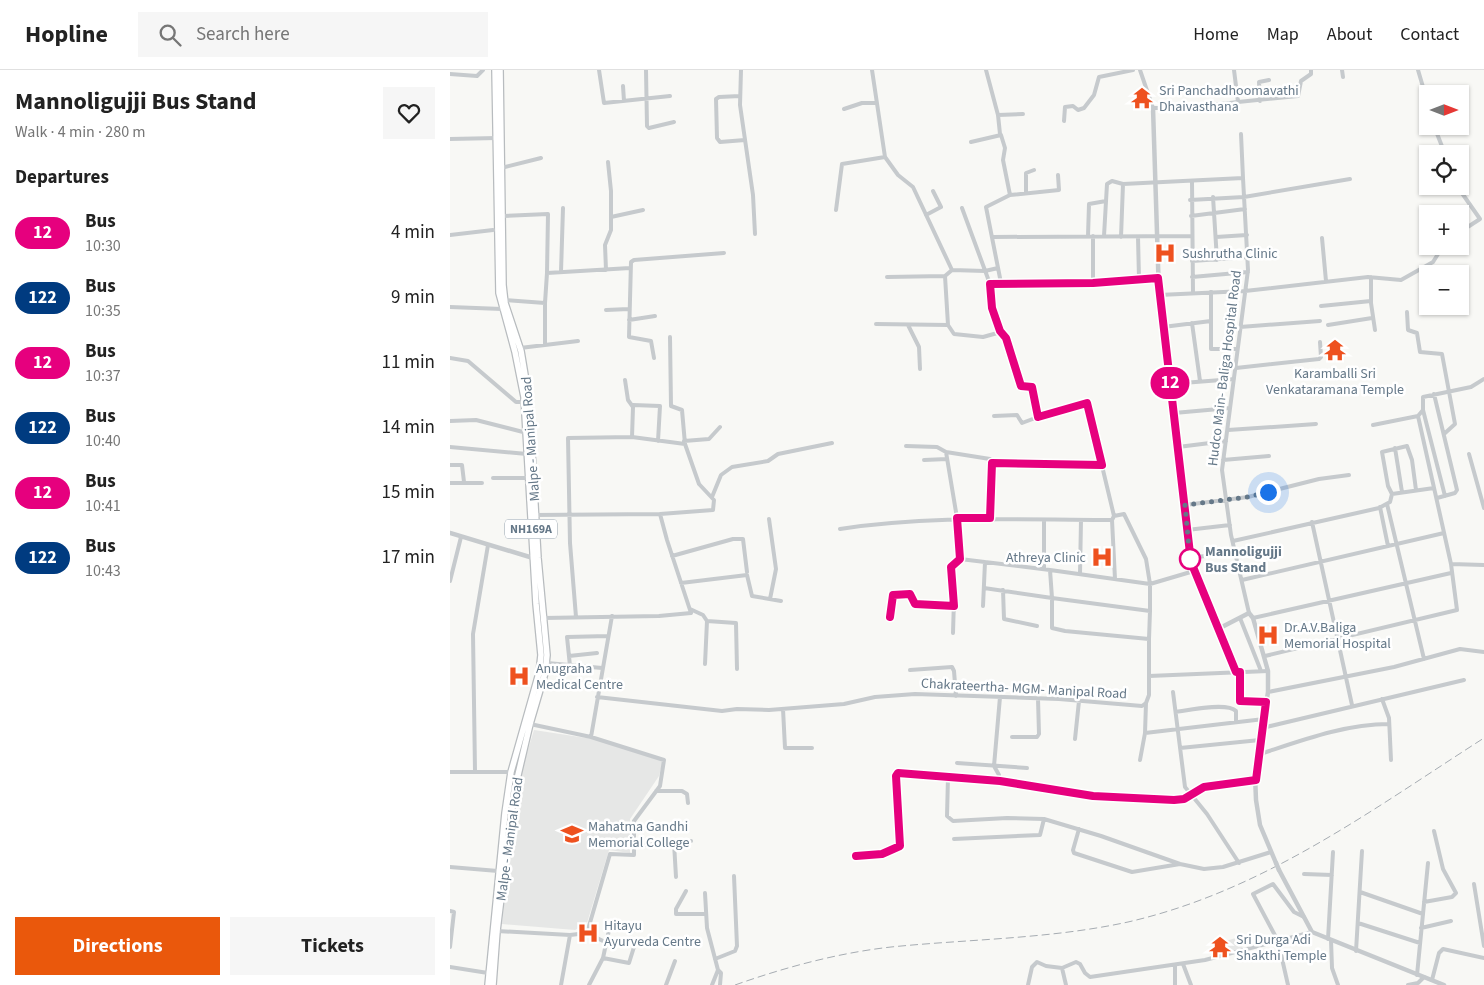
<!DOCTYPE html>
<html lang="en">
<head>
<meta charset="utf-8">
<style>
	body { margin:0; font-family:"Source Sans 3",sans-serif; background:#f6f6f6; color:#222; height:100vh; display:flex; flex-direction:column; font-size:19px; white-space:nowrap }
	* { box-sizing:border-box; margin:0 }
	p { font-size:16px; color:#767676 }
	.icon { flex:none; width:28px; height:28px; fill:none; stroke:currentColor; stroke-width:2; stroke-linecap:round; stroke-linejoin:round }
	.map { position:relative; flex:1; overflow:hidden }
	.side { display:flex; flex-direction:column; background:#fff; width:450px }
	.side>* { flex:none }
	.badge { padding:0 10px; border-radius:16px; font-size:18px; line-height:32px }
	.needle { width:32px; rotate:90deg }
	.controls { position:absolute; left:969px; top:15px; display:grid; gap:10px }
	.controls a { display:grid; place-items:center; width:50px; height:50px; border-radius:0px; background:#fff; box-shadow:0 1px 4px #0004; font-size:25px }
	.you { position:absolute; width:25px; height:25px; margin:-12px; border:4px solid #fff; border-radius:50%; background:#1a73e8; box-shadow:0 0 0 8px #1a73e833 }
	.map>.badge { position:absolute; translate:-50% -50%; box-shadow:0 0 0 2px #fff }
	h2 { padding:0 15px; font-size:19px; line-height:45px }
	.round { display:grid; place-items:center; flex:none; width:52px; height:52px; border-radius:0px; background:#f6f6f6 }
	.overview { display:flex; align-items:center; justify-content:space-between; height:85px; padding:0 15px }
	h1 { font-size:24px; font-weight:700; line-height:38px }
	.cta { display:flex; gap:10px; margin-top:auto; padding:10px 15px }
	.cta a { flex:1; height:58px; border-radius:0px; background:#ea580c; color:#fff; font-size:20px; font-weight:700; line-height:58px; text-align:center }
	.cta a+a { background:#f6f6f6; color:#222 }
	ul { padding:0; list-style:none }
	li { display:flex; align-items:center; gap:15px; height:65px; padding:0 15px }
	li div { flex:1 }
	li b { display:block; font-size:19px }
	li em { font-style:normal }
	li .badge { min-width:55px; font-weight:700; text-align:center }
	header { display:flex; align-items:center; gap:30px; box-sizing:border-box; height:70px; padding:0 25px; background:#fff; border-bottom:1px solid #e0e0e0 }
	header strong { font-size:24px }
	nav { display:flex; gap:28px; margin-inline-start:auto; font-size:18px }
	.search { width:350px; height:45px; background:#f6f6f6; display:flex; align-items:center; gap:12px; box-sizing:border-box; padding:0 18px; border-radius:0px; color:#767676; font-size:19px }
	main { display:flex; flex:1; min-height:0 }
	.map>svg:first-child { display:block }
</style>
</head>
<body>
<header>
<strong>Hopline</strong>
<div class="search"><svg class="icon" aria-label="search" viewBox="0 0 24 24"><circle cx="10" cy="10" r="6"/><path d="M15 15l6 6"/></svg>Search here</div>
<nav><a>Home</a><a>Map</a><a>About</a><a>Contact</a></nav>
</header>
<main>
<section class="side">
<div class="overview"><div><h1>Mannoligujji Bus Stand</h1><p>Walk · 4 min · 280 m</p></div><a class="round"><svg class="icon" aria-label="heart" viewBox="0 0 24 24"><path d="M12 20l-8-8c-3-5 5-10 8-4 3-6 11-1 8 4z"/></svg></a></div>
<h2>Departures</h2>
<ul>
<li><span class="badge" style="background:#e6007e;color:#fff">12</span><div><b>Bus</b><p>10:30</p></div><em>4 min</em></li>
<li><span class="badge" style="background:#003b80;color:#fff">122</span><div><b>Bus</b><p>10:35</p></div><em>9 min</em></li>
<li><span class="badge" style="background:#e6007e;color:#fff">12</span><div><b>Bus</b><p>10:37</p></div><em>11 min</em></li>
<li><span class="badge" style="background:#003b80;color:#fff">122</span><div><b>Bus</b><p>10:40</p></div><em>14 min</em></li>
<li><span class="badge" style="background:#e6007e;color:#fff">12</span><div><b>Bus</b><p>10:41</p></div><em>15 min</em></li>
<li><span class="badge" style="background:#003b80;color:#fff">122</span><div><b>Bus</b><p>10:43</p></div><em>17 min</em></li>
</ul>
<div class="cta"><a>Directions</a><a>Tickets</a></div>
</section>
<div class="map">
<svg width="1034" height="915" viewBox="0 0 1034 915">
	<rect width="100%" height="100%" fill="#f8f8f5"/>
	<path fill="#e6e7e6" d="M 84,660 L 143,669 L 213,691 L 209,706 L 180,749 L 180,783 L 159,780 L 137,853 L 125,860 L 52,854 L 59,791 L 73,696 Z
		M 789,867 L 793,879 L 780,883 L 776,871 Z"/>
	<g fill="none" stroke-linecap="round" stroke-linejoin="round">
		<g stroke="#b8bcbf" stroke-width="8">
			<path id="trunk" d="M 38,915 L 55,743 L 61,702 L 89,603 L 91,585 L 86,534 L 74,327 L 65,282 L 49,223 L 45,0
				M 43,915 L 47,861 L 64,722 L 80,654 L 95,603 L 97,585 L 88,488 L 79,329 L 71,281 L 55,233 L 53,215 L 50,0"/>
		</g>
		<path stroke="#c6cacd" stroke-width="4" d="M 149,0 L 154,33 L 220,26
			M 196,0 L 197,56 L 199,58 L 224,52
			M 291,0 L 290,35 L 303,125 L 305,164
			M 422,0 L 435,87 L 448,105 L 463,117 L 502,200 L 535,201 L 548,198
			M 536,0 L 548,45 L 573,44
			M 690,0 L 703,38 L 737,38 L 788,32 L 784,0
			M 892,0 L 893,7
			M 968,0 L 978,34
			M 0,4 L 27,6 L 33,0
			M 173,16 L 174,31
			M 290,26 L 269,27 L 266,29 L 267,68 L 270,72 L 295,70
			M 810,31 L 809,12 L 819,10
			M 788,32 L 848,26 L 851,11 L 861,4 L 861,0
			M 394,39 L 412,33 L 426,33
			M 548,45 L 550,64
			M 614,51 L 615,37 L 623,36 L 628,40 L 634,38 L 644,25 L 649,7 L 683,0
			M 984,56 L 995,84
			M 791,64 L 793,108
			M 0,69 L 47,68
			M 521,72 L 551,65 L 555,78 L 553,90 L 560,125
			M 51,98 L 91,88
			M 742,111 L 743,223
			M 1007,116 L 1030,149 L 1010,162
			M 576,122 L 576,103 L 584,100
			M 763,127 L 767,190
			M 740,130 L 794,127 L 900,109
			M 512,138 L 540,214
			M 386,140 L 392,94 L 435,87
			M 476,145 L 491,137 L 483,121
			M 52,146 L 98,144 L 97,203
			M 741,146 L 795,139
			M 161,147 L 193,140
			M 0,165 L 43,160
			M 638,166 L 639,134 L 656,131
			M 654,166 L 657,114 L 662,111 L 673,114
			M 543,167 L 742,166
			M 671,167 L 673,114 L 793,108 L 798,200 L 772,400 L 781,465 L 799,543
			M 688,167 L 689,209
			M 766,167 L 797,165
			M 872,168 L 876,211
			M 742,191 L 798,187
			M 156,200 L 155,175 L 161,160 L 161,121 L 158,92
			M 111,202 L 113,138
			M 437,207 L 495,206
			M 742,207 L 798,202
			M 921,207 L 921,233 L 925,260
			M 551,213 L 536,137 L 560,125 L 609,120 L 608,105
			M 643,213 L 643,166
			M 761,222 L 761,279 L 787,279
			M 709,225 L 795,221 L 918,207 L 951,210 L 983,192 L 993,176
			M 53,230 L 95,233 L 97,203 L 180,198
			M 871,236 L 921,231
			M 0,237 L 52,239
			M 156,240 L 179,239
			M 957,242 L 958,260 L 967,263 L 970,282 L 992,284 L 1005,354 L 994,364
			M 179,250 L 205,246
			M 742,253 L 750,311
			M 426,254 L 498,255 L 495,206 L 502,200
			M 458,255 L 469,277 L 470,299
			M 498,255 L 504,264 L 533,267 L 551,262
			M 878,255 L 922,248
			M 713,257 L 761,251
			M 790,257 L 870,251
			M 220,267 L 221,336 L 232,340 L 235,374
			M 95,274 L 95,233
			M 70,278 L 128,271
			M 0,288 L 18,291 L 66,332 L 74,332
			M 204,288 L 201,271 L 179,267 L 181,192 L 184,190 L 274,183
			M 786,298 L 869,289 L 871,287 L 870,272
			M 175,310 L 178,330 L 183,337 L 182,367
			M 720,314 L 784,309
			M 984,324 L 1007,420 L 1005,423 L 987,428
			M 183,335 L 210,336 L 208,371
			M 973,340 L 995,426
			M 724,343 L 780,338
			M 544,346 L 567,345 L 572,353 L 588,347
			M 0,351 L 26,350 L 77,363
			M 923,355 L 968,346
			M 778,360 L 866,354
			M 234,371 L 259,369 L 270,357
			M 456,376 L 487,377 L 496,382 L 540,389 L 542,393 L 540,448
			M 0,377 L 77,384
			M 728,377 L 776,371
			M 945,378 L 952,422
			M 496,382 L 507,448 L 510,489 L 600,500
			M 1019,384 L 1034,438
			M 474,390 L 497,389
			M 773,390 L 819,386
			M 542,393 L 652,395
			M 0,395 L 12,395 L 14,412
			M 43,408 L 79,408
			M 0,413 L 32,413
			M 942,424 L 938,416 L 932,382 L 957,376 L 962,390 L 966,420
			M 262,427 L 271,405 L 282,397 L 318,391 L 328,384 L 382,373
			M 937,434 L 974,589
			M 735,435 L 798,427 L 869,409 L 899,405
			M 930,437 L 938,476
			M 85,445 L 210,444 L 217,470 L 241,543 L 209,546 L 94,548
			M 319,449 L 326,499 L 320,529
			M 594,450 L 594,499
			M 662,450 L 665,509
			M 862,452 L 902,635
			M 390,459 C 483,445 569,450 662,450 L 664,446
			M 737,460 L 780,455
			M 783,471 L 929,438 L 940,432 L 942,424 L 984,418
			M 222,486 L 283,469 L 293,469 L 297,502
			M 740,488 L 785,482
			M 1001,494 L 1034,495
			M 630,504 L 631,450
			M 792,510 L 994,463
			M 0,511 L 11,467
			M 231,513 L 297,505 L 302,526 L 331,531
			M 534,518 L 602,528 L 600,500 L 700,514 L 696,489 L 674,444 L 664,446 L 637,333 L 588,347 L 581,317 L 571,316 L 556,268 L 550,261 L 542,238 L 540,214 L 643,213 L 708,208
			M 553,520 L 554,549 L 587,556
			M 533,536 L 535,492
			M 240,539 L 253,545 L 257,551 L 255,594
			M 126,547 L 120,473 L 118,368 L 182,367 L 235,374 L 249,414 L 264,430 L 263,440 L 210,444
			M 440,547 L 443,525 L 460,524 L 465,534 L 503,536
			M 790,548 L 811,601
			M 803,548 L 1001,503
			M 257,551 L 286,553 L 287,599
			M 768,559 L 786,602
			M 503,563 L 504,529 L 501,497 L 510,489
			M 699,569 L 700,541
			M 119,586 L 147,583
			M 815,586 L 1007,540 L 1001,494 L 968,346 L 973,340 L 973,327 L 1021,317 L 1034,309
			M 97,593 L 152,598
			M 120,596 L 117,567 L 158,566
			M 460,600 L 502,597 L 504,601 L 506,626
			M 790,602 L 790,631 L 816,632
			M 699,606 L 818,601
			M 723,622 L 735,717 L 757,744 L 789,793
			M 818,622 L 944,597 L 1010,579 L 1034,582
			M 147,627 L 272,641 L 287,639 L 319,640 L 394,634 L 425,627 L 465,624 L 609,629 L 692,636 L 696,633 L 699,625 L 699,569 L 615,561 L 602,558 L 602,528 L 700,541 L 700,514 L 744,501
			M 932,629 L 939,648 L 941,690
			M 333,639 L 335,678 L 362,678
			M 726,642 C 739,640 777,632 786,641 L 786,651
			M 812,658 L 1014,610
			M 695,663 L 814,649
			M 141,667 L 162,546
			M 562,667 L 587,667 L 589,664 L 588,629
			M 625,669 L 629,631
			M 730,678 L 810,670
			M 807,685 C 850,671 894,654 939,654
			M 690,690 L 695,663 L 696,633
			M 507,693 L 577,698
			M 25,701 L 23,564 L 38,475
			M 0,702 L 61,702
			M 498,707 L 497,746 L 503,751 L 557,748 L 594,749 L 651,766 L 730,794 L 754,799 L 773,797 L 821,782
			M 548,711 L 549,705 L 544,696 L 550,627
			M 206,721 L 232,721 L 237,724 L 238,733
			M 629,759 L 623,780 L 624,783 L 682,802 L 730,794
			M 504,769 L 590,765 L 594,749
			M 224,773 L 226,807
			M 184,776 L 241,771
			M 406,786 L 432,784 L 450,776 L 446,706 L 448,703 L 549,711 L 643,726 L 724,730 L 734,729 L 754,717 L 805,710
			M 0,797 L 48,801
			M 854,804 L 882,805
			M 1024,814 L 1034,876
			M 236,821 L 226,839 L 226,844 L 256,844
			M 910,822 L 973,844
			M 255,823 L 257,858 L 268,900 L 262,915
			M 974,832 L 1002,827 L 1006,823 L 993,799 L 984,761
			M 0,841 L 4,842 L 0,877
			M 908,853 L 970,873
			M 971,858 L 1001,851
			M 47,861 L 120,865 L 137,863 L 160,784 L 184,785 L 184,751 L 210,716 L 214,690 L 141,667 L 80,654
			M 137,863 L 157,873
			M 878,869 L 883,782
			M 881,870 L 882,898 L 888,915
			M 906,881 L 912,781
			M 153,888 L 179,893 L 184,877
			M 265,889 L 285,881 L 287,876 L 284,806
			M 733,894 L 741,915
			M 0,897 L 38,903
			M 268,900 L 271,903 L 270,915
			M 967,905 L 978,793
			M 982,910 L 989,883 L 993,879 L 1034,888
			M 111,915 L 120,865
			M 139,915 L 153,888 L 159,860
			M 216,915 L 225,891
			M 578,915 L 582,897 L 587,892 L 596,896 L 612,898
			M 616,915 L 612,898 L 626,892 L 630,894 L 635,903 L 640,907 L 755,890 L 862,862
			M 725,915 L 725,896
			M 838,915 L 828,871 L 803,824 L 823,814 L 844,842 L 854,847
			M 958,915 L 968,913 L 974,907"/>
		<path stroke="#c6cacd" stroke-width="4.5" d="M 703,38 L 709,225 L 738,473 L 741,492 L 768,559 L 799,543 L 803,548 L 818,601 L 818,622 L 805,705 L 806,730 L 810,755 L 826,793
			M 0,463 L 83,488
			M 829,800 L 862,862 L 994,915"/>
		<use href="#trunk" stroke="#fff" stroke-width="5.5"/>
		<path stroke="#a6acb2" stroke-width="1" stroke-dasharray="8 4" stroke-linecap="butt" d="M 285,915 C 336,897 388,883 441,877 C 520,869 600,869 678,852 C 813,821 920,741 1034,668"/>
		<path stroke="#c6cacd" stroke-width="4.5" d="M 826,793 L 829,800"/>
	</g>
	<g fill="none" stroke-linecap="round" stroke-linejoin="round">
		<g stroke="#fff" stroke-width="11">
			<path id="line" d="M 406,786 L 432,784 L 450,776 L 446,706 L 448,703 L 550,711 L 643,726 L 724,730 L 734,729 L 754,717 L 806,710 L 816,632 L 790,631 L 790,602 L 786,602 L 741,492 L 708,208 L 643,213 L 540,214 L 542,238 L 550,261 L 556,268 L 571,316 L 582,317 L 588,347 L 637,333 L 652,395 L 542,393 L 540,448 L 507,448 L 510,489 L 501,497 L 504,536 L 465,534 L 460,524 L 443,525 L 440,547"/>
		</g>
		<use href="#line" stroke="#e6007e" stroke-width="8"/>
		<path stroke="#657888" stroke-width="5" stroke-dasharray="0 9" d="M 740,489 L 735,435 L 798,427 L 818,422"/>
	</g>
	<defs>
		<g id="temple-bare" transform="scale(1.725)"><path d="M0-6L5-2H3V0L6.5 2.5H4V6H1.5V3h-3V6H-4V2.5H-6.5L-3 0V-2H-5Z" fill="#ee511f" stroke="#fff" stroke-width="2.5" paint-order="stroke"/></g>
		<g id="hospital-bare" transform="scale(1.725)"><path d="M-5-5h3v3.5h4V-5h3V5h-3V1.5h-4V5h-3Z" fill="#ee511f" stroke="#fff" stroke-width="2.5" paint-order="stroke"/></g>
		<g id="university-bare" transform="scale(1.725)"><path d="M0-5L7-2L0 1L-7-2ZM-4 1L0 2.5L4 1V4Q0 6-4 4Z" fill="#ee511f" stroke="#fff" stroke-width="2.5" paint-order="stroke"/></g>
	</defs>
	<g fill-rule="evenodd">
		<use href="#temple-bare" x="692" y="28"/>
		<use href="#hospital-bare" x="715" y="183"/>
		<use href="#temple-bare" x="885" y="280"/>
		<use href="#hospital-bare" x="652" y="487"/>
		<use href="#hospital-bare" x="818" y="565"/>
		<use href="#hospital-bare" x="69" y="606"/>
		<use href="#university-bare" x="122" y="764"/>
		<use href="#hospital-bare" x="138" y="863"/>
		<use href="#temple-bare" x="770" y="877"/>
	</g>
	<circle fill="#fff" stroke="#e6007e" stroke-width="2.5" cx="740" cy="489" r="10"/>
	<g text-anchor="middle" stroke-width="5" stroke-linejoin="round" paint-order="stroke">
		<rect fill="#fff" stroke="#93a0ac" stroke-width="1" x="55" y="449.5" width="52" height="19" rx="4"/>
		<g font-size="12" font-weight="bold" fill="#657888">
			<text x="81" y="463">NH169A</text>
		</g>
		<g font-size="14" fill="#657888" stroke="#fff" text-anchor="start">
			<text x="709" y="25">Sri Panchadhoomavathi<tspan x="709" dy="16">Dhaivasthana</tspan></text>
			<text x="732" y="188">Sushrutha Clinic</text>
			<text x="885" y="308" text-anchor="middle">Karamballi Sri<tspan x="885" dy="16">Venkataramana Temple</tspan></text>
			<text x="636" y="492" text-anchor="end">Athreya Clinic</text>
			<text x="834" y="562">Dr.A.V.Baliga<tspan x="834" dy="16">Memorial Hospital</tspan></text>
			<text x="86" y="603">Anugraha<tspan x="86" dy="16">Medical Centre</tspan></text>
			<text x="138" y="761">Mahatma Gandhi<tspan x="138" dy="16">Memorial College</tspan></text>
			<text x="154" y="860">Hitayu<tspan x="154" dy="16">Ayurveda Centre</tspan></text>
			<text x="786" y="874">Sri Durga Adi<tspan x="786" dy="16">Shakthi Temple</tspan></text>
		</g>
		<g font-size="14" fill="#657888" stroke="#fff">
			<text transform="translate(774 298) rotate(-83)" y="5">Hudco Main- Baliga Hospital Road</text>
			<text transform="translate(80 369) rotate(-94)" y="5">Malpe - Manipal Road</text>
			<text transform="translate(574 618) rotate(3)" y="5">Chakrateertha- MGM- Manipal Road</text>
			<text transform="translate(59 769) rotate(-82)" y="5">Malpe - Manipal Road</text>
		</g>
		<g font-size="14" font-weight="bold" fill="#657888" stroke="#fff" text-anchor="start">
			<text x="755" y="486">Mannoligujji<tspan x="755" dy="16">Bus Stand</tspan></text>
		</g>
	</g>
</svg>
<div class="controls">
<a><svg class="needle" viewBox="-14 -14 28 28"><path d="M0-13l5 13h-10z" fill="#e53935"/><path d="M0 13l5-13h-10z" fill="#767676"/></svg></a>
<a><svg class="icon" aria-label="locate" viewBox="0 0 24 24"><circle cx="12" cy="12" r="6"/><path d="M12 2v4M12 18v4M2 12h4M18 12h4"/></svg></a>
<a>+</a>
<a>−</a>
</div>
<div class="you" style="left:818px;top:422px"></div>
<b class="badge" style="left:720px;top:313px;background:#e6007e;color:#fff">12</b>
</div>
</main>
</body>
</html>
